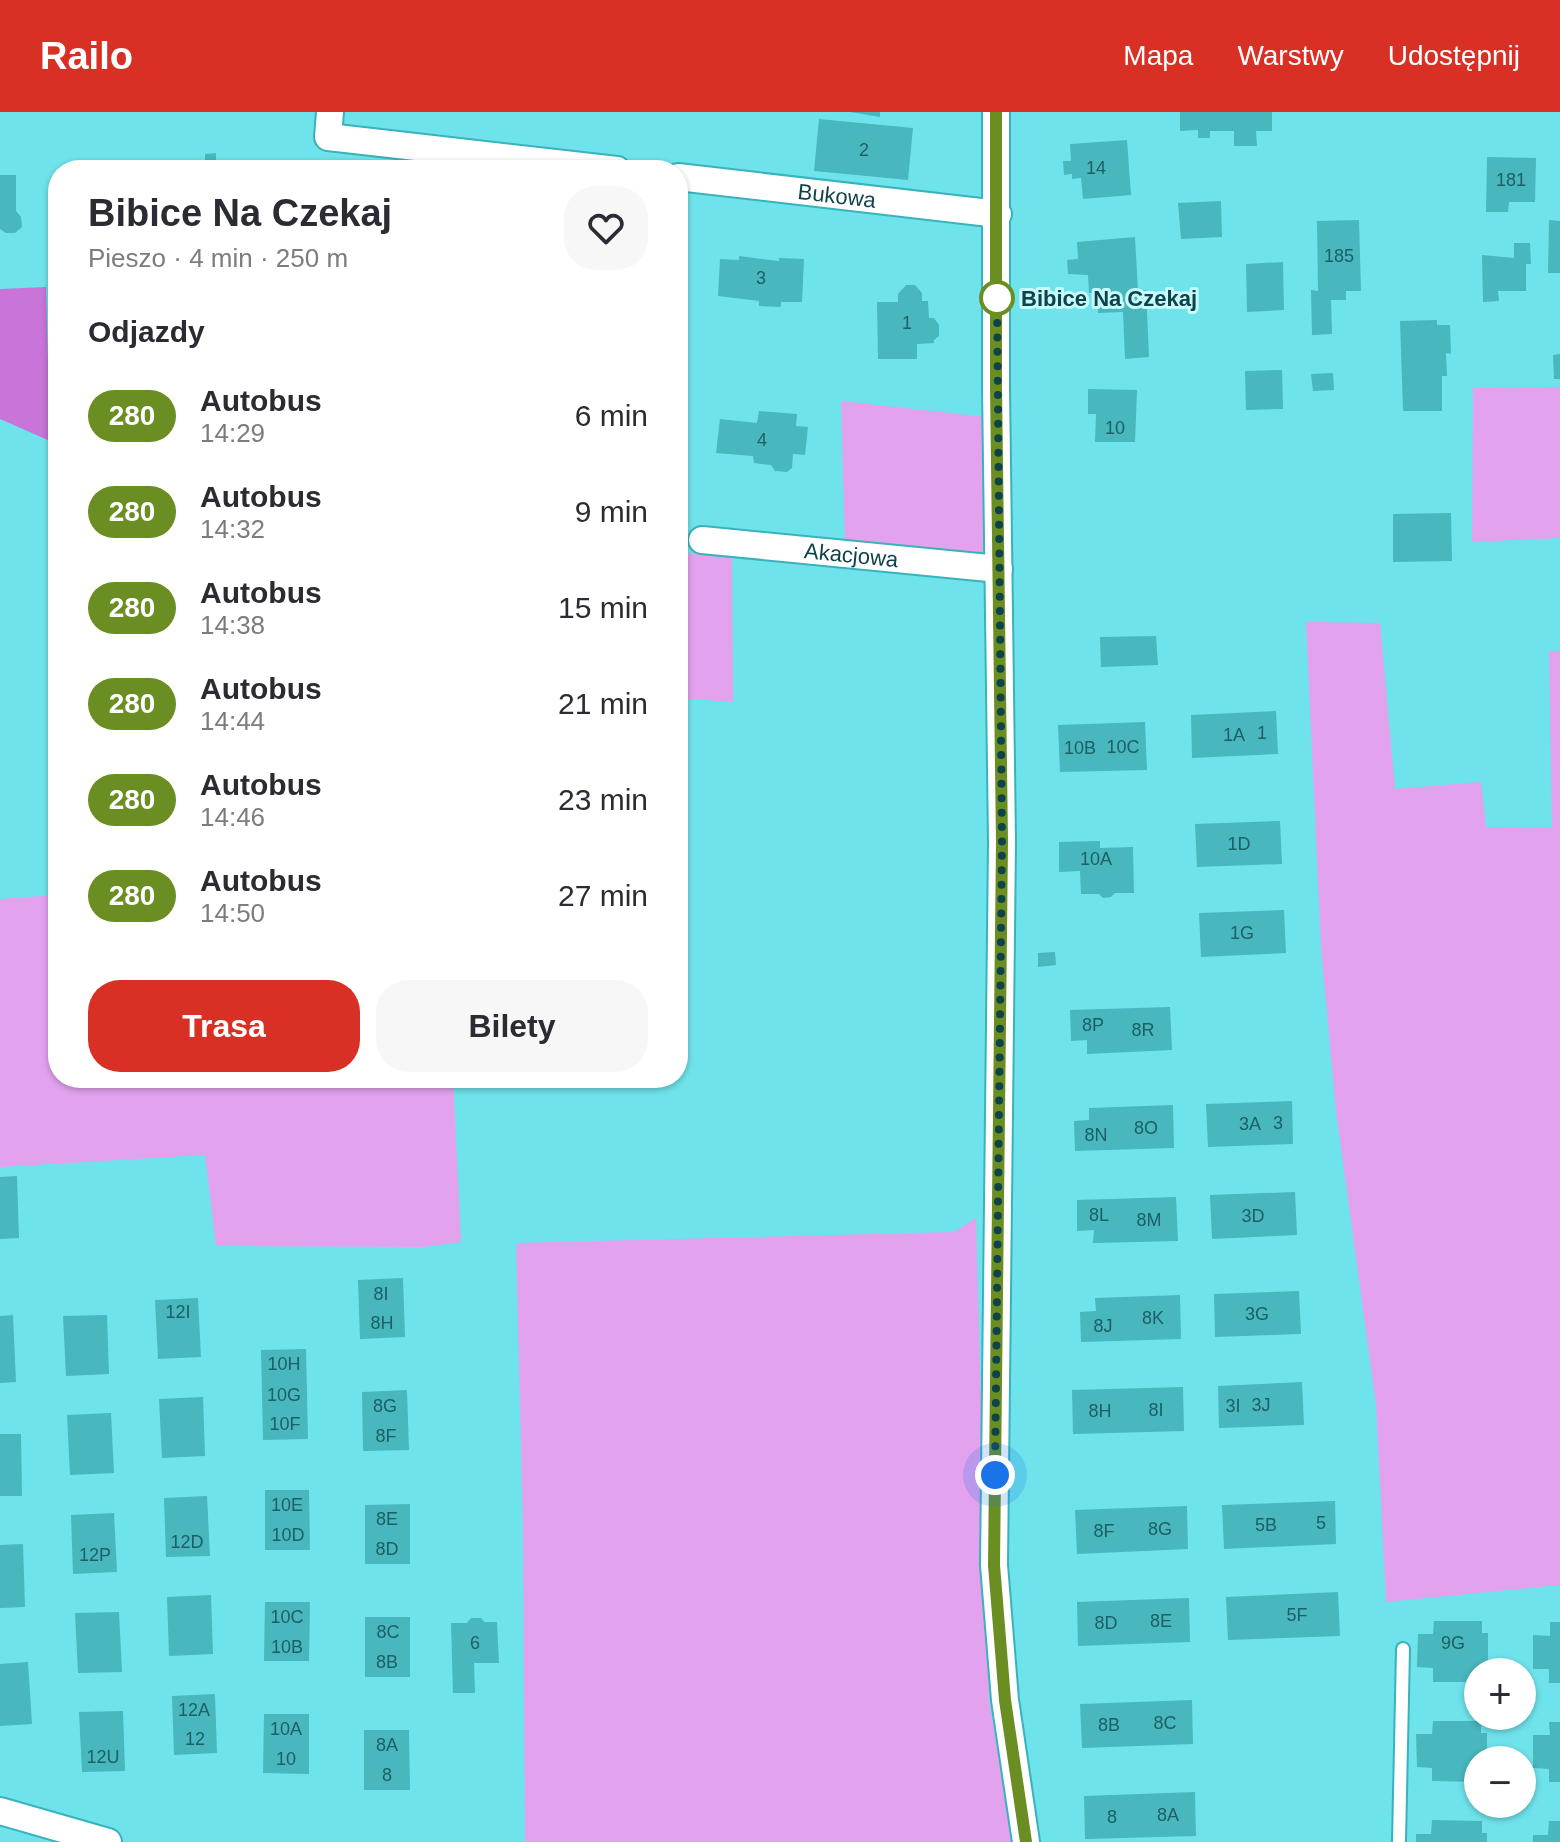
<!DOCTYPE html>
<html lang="pl">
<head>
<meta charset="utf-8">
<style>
	body { margin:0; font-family:Arial,sans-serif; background:#f7f7f7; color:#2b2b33; height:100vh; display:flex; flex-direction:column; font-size:30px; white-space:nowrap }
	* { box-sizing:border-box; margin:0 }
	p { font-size:26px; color:#7c7c81 }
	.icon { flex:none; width:44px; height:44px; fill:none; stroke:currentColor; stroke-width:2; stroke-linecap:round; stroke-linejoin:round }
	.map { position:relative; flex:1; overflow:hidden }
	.sheet { position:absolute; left:48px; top:48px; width:640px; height:928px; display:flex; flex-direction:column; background:#fff; border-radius:32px; box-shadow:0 2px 6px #0004 }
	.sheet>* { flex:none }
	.badge { padding:0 16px; border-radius:26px; font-size:28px; line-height:52px }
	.controls { position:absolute; left:1464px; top:1546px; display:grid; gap:16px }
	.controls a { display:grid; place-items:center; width:72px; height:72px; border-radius:50%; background:#fff; box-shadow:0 2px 6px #0004; font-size:40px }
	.you { position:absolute; width:40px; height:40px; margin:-20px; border:6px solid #fff; border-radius:50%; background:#1a73e8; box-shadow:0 0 0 12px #1a73e833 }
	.map>.badge { position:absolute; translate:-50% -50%; box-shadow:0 0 0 4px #fff }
	h2 { padding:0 40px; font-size:30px; line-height:72px }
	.round { display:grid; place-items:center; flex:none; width:84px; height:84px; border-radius:32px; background:#f7f7f7 }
	.headline { display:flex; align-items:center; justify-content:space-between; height:136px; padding:0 40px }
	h1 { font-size:38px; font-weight:700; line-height:60px }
	.action { display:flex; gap:16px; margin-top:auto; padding:16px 40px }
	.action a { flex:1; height:92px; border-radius:32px; background:#d93025; color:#fff; font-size:32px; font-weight:700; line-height:92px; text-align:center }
	.action a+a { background:#f7f7f7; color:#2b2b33 }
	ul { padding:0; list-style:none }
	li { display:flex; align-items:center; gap:24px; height:96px; padding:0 40px }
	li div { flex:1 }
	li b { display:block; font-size:30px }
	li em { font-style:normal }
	li .badge { min-width:88px; font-weight:700; text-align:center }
	header { display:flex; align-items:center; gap:48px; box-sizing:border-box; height:112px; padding:0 40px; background:#d93025; color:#fff }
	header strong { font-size:38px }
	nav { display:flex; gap:44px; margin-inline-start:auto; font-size:28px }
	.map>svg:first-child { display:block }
</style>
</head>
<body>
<header>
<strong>Railo</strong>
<nav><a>Mapa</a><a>Warstwy</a><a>Udostępnij</a></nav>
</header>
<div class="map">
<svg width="1560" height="1730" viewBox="0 0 1560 1730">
	<rect width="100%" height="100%" fill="#6fe3eb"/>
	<path fill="#e3a2ee" d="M 1560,275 L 1560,426 L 1472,430 L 1473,276 Z
		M 841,289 L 986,305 L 986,444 L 845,433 Z
		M 678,440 L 732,446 L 733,590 L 678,586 Z
		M 1306,510 L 1380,511 L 1395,677 L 1481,670 L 1486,715 L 1552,716 L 1549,539 L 1560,539 L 1560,1473 L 1386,1490 L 1376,1293 L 1336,999 L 1321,836 Z
		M 58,783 L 58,966 L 453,966 L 461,1130 L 424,1135 L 216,1134 L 205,1043 L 0,1055 L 0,787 Z
		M 976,1106 L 989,1588 L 1013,1730 L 525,1730 L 523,1422 L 516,1131 L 954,1120 Z"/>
	<path fill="#c874d8" d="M 46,175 L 50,329 L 0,307 L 0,177 Z"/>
	<path fill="#48b7be" d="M 850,0 L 880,0 L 880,5 Z
		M 1180,0 L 1272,0 L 1272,19 L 1256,19 L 1257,34 L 1234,34 L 1234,19 L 1210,19 L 1210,26 L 1198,26 L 1198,18 L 1180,19 Z
		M 819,7 L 913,16 L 908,68 L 814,59 Z
		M 1127,28 L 1131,83 L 1083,87 L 1081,66 L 1072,67 L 1072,62 L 1064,63 L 1063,49 L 1071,49 L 1070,32 Z
		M 216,41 L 216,49 L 238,49 L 238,58 L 185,58 L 185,50 L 205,49 L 205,42 Z
		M 1487,45 L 1536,46 L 1535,90 L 1509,90 L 1508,100 L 1486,100 Z
		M 0,63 L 16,63 L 16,99 L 21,105 L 22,115 L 15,121 L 6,121 L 0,117 Z
		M 1221,89 L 1222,125 L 1181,127 L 1178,91 Z
		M 1359,108 L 1361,179 L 1346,179 L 1346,188 L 1331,188 L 1332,222 L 1312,223 L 1311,178 L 1318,179 L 1317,109 Z
		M 1549,108 L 1560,109 L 1560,161 L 1548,161 Z
		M 1135,125 L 1138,179 L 1146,178 L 1149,245 L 1125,247 L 1123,200 L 1098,201 L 1097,181 L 1089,181 L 1088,163 L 1068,162 L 1067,148 L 1078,147 L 1077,130 Z
		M 1514,131 L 1530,131 L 1531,152 L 1526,152 L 1526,179 L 1498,179 L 1499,189 L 1483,190 L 1482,143 L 1514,146 Z
		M 739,144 L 779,149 L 779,146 L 804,147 L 802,190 L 781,190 L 781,195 L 759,194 L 759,189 L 718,184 L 720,147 L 739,148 Z
		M 1283,150 L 1284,198 L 1247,200 L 1246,152 Z
		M 906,173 L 915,173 L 922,181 L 922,189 L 928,189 L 929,206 L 934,206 L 939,213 L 939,224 L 934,228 L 934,231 L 917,232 L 917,247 L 878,247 L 877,190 L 898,190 L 898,182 Z
		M 1437,208 L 1437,213 L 1450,213 L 1451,242 L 1446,241 L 1447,264 L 1442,264 L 1442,299 L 1403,299 L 1400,209 Z
		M 1560,242 L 1560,267 L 1554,267 L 1553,243 Z
		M 1282,258 L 1283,297 L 1246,298 L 1245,259 Z
		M 1333,261 L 1334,278 L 1313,279 L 1311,262 Z
		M 1088,277 L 1137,278 L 1135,330 L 1095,330 L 1096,302 L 1088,302 Z
		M 759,299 L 797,302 L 796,314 L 808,315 L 805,343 L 793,342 L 792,356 L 787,360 L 775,359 L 771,353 L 754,351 L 753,344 L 716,341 L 720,307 L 757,311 Z
		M 1451,401 L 1452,449 L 1393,450 L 1393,402 Z
		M 1156,524 L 1158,553 L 1101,555 L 1100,525 Z
		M 1276,599 L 1278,642 L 1192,646 L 1191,603 Z
		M 1145,610 L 1147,658 L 1060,660 L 1058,613 Z
		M 1280,709 L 1282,752 L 1197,755 L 1195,712 Z
		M 1100,729 L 1100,736 L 1133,735 L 1134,781 L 1115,781 L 1111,785 L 1103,786 L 1099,782 L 1081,782 L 1080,759 L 1059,760 L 1059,730 Z
		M 1284,798 L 1286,841 L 1201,845 L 1199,801 Z
		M 1055,840 L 1056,853 L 1038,855 L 1038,841 Z
		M 1170,895 L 1172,938 L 1087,942 L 1087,928 L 1071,929 L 1070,898 Z
		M 1292,989 L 1293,1032 L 1208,1035 L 1206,992 Z
		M 1173,993 L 1174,1036 L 1075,1039 L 1074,1009 L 1089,1008 L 1089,996 Z
		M 17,1064 L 19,1126 L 0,1127 L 0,1065 Z
		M 1295,1080 L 1297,1123 L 1212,1127 L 1210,1083 Z
		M 1176,1085 L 1178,1129 L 1093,1131 L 1094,1118 L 1077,1119 L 1077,1088 Z
		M 403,1166 L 405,1225 L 360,1227 L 358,1168 Z
		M 1299,1179 L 1301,1222 L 1215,1225 L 1214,1182 Z
		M 1180,1183 L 1181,1227 L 1081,1230 L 1080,1200 L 1096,1199 L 1095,1186 Z
		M 198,1186 L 201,1245 L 158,1247 L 155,1188 Z
		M 13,1203 L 16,1270 L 0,1271 L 0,1204 Z
		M 107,1203 L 109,1262 L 66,1264 L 63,1204 Z
		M 306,1237 L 308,1327 L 263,1328 L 261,1238 Z
		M 1302,1270 L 1304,1313 L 1219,1316 L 1218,1274 Z
		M 1183,1275 L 1184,1319 L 1073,1322 L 1072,1278 Z
		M 407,1278 L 409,1338 L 363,1339 L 362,1280 Z
		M 203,1285 L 205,1344 L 162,1346 L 159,1287 Z
		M 111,1301 L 114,1361 L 70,1363 L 67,1303 Z
		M 0,1322 L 21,1322 L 22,1384 L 0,1384 Z
		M 265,1378 L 309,1378 L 310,1438 L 265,1438 Z
		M 207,1384 L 210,1444 L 166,1445 L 164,1386 Z
		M 1335,1389 L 1336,1432 L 1224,1437 L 1222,1393 Z
		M 410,1392 L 410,1452 L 365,1452 L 365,1393 Z
		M 1187,1394 L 1188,1437 L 1077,1442 L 1075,1398 Z
		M 114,1401 L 117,1460 L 73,1462 L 71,1403 Z
		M 23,1432 L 25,1495 L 0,1496 L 0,1433 Z
		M 1338,1480 L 1340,1524 L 1228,1528 L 1226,1485 Z
		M 211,1483 L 213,1542 L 169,1544 L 167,1485 Z
		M 1189,1486 L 1190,1530 L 1078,1534 L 1077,1490 Z
		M 265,1490 L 310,1490 L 309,1549 L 264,1549 Z
		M 119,1500 L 122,1560 L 78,1561 L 75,1501 Z
		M 365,1505 L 410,1505 L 410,1565 L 365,1565 Z
		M 471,1506 L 481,1506 L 484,1510 L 497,1510 L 499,1551 L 474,1551 L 475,1581 L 453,1581 L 451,1511 L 467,1511 Z
		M 1434,1509 L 1482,1509 L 1482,1521 L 1488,1521 L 1488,1558 L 1478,1560 L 1478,1570 L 1433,1570 L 1433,1556 L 1417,1555 L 1418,1522 L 1433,1522 Z
		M 1550,1510 L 1560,1510 L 1560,1571 L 1549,1571 L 1549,1557 L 1533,1557 L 1533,1523 L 1550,1524 Z
		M 28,1550 L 32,1612 L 0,1614 L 0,1552 Z
		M 215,1582 L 217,1641 L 174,1643 L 172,1584 Z
		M 1192,1588 L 1193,1632 L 1082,1636 L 1080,1592 Z
		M 123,1599 L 125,1659 L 82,1660 L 79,1600 Z
		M 264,1602 L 309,1602 L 309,1662 L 263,1661 Z
		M 1433,1609 L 1481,1609 L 1481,1621 L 1487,1621 L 1487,1648 L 1478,1648 L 1478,1670 L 1432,1669 L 1432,1656 L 1417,1655 L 1416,1622 L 1432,1622 Z
		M 1549,1610 L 1560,1610 L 1560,1670 L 1549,1670 L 1549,1657 L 1533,1656 L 1533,1623 L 1550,1623 Z
		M 364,1618 L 409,1618 L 410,1678 L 364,1678 Z
		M 1195,1680 L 1196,1724 L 1085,1727 L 1084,1684 Z
		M 1432,1708 L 1482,1709 L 1482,1721 L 1487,1721 L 1487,1730 L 1416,1730 L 1416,1722 L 1431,1722 Z
		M 1549,1709 L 1560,1709 L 1560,1730 L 1533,1730 L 1533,1723 L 1548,1723 Z"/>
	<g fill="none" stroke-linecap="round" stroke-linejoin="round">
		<g stroke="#38b3bb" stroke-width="16">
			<path id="service" d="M 1399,1730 L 1403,1537"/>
		</g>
		<g stroke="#38b3bb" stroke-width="30">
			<g id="minor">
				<path d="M 330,0 L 328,25 L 617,58"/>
				<path d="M 996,0 L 996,275 L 1002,730 L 994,1453 L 1005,1588 L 1026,1730"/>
				<path id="s1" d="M 678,65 L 998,102"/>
				<path id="s2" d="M 702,428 L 999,457"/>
				<path d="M 0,1699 L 108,1730"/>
			</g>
		</g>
		<use href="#service" stroke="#fff" stroke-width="12"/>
		<use href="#minor" stroke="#fff" stroke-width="26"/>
	</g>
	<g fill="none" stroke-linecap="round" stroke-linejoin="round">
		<g stroke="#fff" stroke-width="18">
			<path id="line" d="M 996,0 L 996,275 L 1002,730 L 994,1453 L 1005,1588 L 1026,1730"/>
		</g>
		<use href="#line" stroke="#6b8e23" stroke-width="12"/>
		<path stroke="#0f4347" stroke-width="8" stroke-dasharray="0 14.4" d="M 995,1363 L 1002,730 L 997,186"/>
	</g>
	<circle fill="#fff" stroke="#6b8e23" stroke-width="4" cx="997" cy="186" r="16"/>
	<g text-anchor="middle" stroke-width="6" stroke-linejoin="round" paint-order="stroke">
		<g font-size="18" fill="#1d6065">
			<text x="864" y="44">2</text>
			<text x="1096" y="62">14</text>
			<text x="1511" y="74">181</text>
			<text x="1339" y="150">185</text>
			<text x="761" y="172">3</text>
			<text x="907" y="217">1</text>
			<text x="1115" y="322">10</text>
			<text x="762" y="334">4</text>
			<text x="1262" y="627">1</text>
			<text x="1234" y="629">1A</text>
			<text x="1123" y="641">10C</text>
			<text x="1080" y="642">10B</text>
			<text x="1239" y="738">1D</text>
			<text x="1096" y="753">10A</text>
			<text x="1242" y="827">1G</text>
			<text x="1093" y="919">8P</text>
			<text x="1143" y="924">8R</text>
			<text x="1278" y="1017">3</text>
			<text x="1250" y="1018">3A</text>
			<text x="1146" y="1022">8O</text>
			<text x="1096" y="1029">8N</text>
			<text x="1099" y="1109">8L</text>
			<text x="1253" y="1110">3D</text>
			<text x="1149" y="1114">8M</text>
			<text x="381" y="1188">8I</text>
			<text x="178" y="1206">12I</text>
			<text x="1257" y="1208">3G</text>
			<text x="1153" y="1212">8K</text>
			<text x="382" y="1217">8H</text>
			<text x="1103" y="1220">8J</text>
			<text x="284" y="1258">10H</text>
			<text x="284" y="1289">10G</text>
			<text x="1261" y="1299">3J</text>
			<text x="385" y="1300">8G</text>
			<text x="1233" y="1300">3I</text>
			<text x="1156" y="1304">8I</text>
			<text x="1100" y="1305">8H</text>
			<text x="285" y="1318">10F</text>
			<text x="386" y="1330">8F</text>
			<text x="287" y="1399">10E</text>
			<text x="387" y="1413">8E</text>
			<text x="1321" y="1417">5</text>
			<text x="1266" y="1419">5B</text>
			<text x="1160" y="1423">8G</text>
			<text x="1104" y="1425">8F</text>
			<text x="288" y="1429">10D</text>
			<text x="187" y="1436">12D</text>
			<text x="387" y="1443">8D</text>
			<text x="95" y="1449">12P</text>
			<text x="1297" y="1509">5F</text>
			<text x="287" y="1511">10C</text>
			<text x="1161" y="1515">8E</text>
			<text x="1106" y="1517">8D</text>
			<text x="388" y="1526">8C</text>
			<text x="475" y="1537">6</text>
			<text x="1453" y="1537">9G</text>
			<text x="287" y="1541">10B</text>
			<text x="387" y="1556">8B</text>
			<text x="194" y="1604">12A</text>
			<text x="1165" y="1617">8C</text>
			<text x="1109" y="1619">8B</text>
			<text x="286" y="1623">10A</text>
			<text x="195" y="1633">12</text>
			<text x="387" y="1639">8A</text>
			<text x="103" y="1651">12U</text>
			<text x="286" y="1653">10</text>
			<text x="387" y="1669">8</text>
			<text x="1168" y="1709">8A</text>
			<text x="1112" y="1711">8</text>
		</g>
		<g font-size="22" fill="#0f4347" stroke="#c6fafe">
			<text dy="8" stroke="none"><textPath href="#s1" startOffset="160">Bukowa</textPath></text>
			<text dy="8" stroke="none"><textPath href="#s2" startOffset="150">Akacjowa</textPath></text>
		</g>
		<g font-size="22" font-weight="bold" fill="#0f4347" stroke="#c6fafe" text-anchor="start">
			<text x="1021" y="194">Bibice Na Czekaj</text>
		</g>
	</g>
</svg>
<div class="controls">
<a>+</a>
<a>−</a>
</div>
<div class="you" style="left:995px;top:1363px"></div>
<section class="sheet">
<div class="headline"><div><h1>Bibice Na Czekaj</h1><p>Pieszo · 4 min · 250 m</p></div><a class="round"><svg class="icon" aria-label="heart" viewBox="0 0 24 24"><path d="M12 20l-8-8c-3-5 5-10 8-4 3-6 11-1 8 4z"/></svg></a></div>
<h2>Odjazdy</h2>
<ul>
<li><span class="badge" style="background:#6b8e23;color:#fff">280</span><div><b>Autobus</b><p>14:29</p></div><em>6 min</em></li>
<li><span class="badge" style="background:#6b8e23;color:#fff">280</span><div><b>Autobus</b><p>14:32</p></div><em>9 min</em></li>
<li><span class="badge" style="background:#6b8e23;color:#fff">280</span><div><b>Autobus</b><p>14:38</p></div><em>15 min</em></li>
<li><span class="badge" style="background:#6b8e23;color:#fff">280</span><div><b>Autobus</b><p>14:44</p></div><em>21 min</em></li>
<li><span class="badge" style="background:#6b8e23;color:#fff">280</span><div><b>Autobus</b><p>14:46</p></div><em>23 min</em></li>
<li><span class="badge" style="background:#6b8e23;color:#fff">280</span><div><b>Autobus</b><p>14:50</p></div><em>27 min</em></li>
</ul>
<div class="action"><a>Trasa</a><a>Bilety</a></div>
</section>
</div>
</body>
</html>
